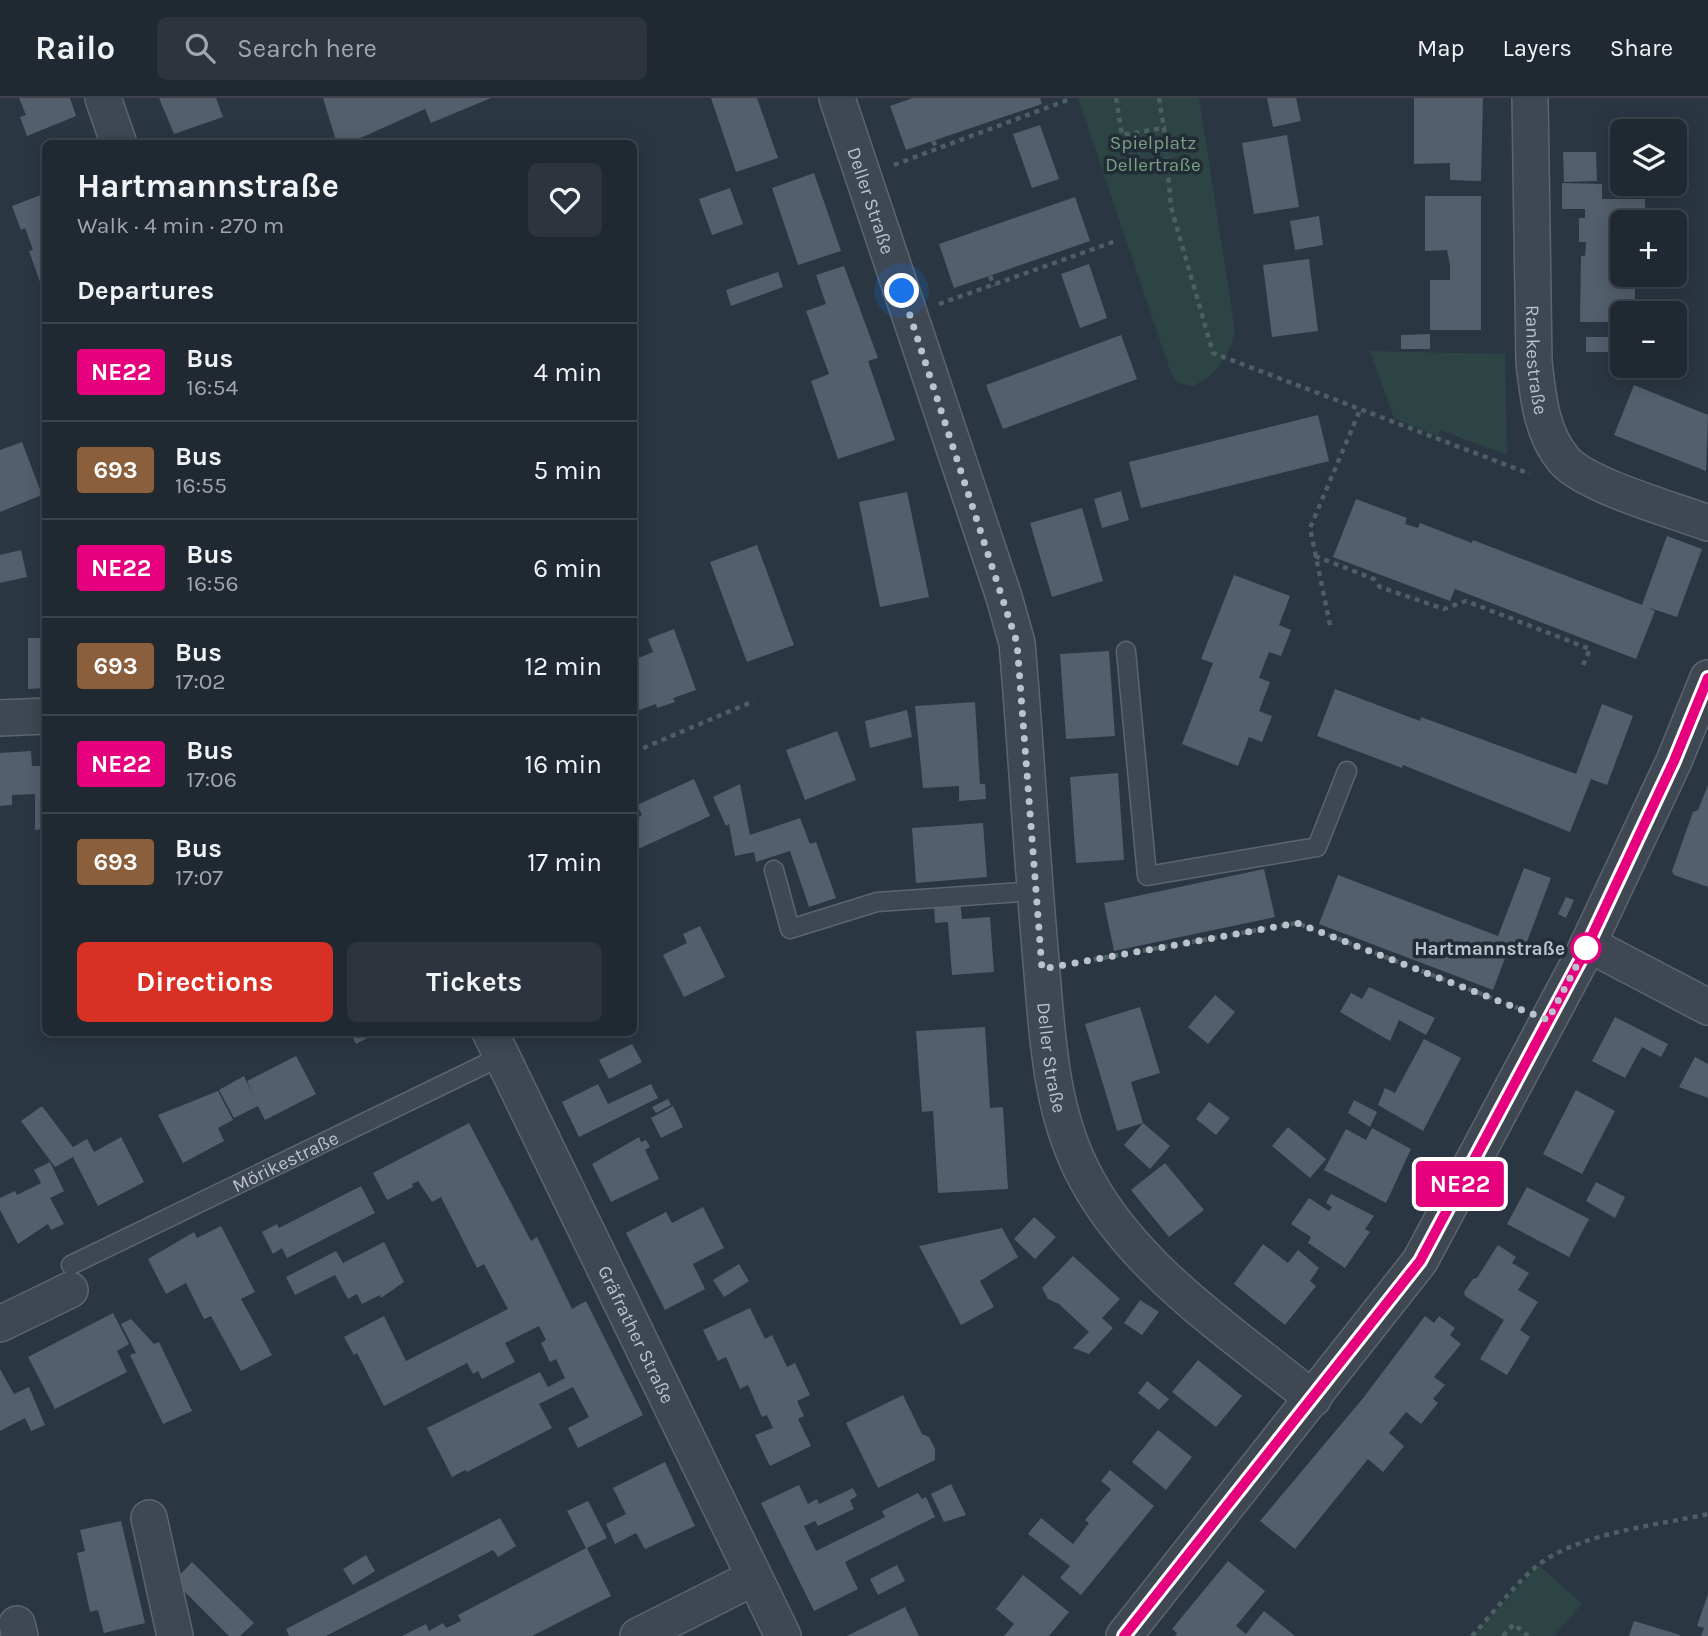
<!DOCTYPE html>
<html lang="en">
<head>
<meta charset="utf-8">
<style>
	body { margin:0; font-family:Karla,sans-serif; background:#2d343e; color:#f1f3f6; height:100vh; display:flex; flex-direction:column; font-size:26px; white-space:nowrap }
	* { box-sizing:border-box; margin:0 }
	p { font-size:23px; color:#a2a6ac }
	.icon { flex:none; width:38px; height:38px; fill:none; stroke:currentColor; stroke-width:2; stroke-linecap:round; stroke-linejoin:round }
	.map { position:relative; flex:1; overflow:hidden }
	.panel { position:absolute; left:42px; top:42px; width:595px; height:896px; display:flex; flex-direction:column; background:#202832; border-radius:10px; box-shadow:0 4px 18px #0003,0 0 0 2px #3d444d }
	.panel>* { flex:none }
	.badge { padding:0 14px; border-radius:5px; font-size:24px; line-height:46px }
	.buttons { position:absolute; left:1610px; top:21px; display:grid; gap:14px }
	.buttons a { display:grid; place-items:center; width:77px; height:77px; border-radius:10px; background:#202832; box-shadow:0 4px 18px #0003,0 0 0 2px #3d444d; font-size:35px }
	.you { position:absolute; width:35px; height:35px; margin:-18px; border:5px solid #fff; border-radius:50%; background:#1a73e8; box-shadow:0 0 0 10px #1a73e833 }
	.map>.badge { position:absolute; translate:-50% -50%; box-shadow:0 0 0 4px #fff }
	h2 { padding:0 35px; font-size:26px; line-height:63px }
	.round { display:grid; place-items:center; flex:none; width:74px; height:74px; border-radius:10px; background:#2d343e }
	.overview { display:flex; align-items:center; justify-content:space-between; height:119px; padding:0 35px }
	h1 { font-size:33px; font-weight:700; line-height:52px }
	.cta { display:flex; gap:14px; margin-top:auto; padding:14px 35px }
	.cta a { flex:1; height:80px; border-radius:10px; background:#d93025; color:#fff; font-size:28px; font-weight:700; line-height:80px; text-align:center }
	.cta a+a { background:#2d343e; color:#f1f3f6 }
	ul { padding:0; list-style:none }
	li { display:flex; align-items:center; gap:21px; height:98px; padding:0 35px; border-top:2px solid #3d444d }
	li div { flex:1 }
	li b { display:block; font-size:26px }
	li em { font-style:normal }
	li .badge { min-width:77px; font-weight:700; text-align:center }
	header { display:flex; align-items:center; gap:42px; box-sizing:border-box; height:98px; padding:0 35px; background:#202832; border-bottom:2px solid #3d444d }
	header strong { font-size:33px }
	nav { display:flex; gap:38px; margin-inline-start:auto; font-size:24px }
	.search { width:490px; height:63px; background:#2d343e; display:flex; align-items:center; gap:18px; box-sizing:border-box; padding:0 24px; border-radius:10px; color:#a2a6ac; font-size:26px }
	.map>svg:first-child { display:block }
</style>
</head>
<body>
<header>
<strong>Railo</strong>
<div class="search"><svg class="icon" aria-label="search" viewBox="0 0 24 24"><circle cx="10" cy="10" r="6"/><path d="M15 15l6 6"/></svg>Search here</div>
<nav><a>Map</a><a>Layers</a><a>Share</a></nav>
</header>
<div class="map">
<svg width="1708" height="1538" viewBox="0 0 1708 1538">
	<rect width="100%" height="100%" fill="#2a3642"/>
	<path fill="#2d4444" d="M 1078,0 L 1199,0 L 1235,233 C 1229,259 1217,277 1193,288 L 1178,285 L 1171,275 Z
		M 1370,253 L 1505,256 L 1507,357 L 1440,332 L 1437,338 L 1394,320 Z
		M 1539,1467 L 1582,1506 L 1554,1538 L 1472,1538 Z"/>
	<path fill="#535f6c" d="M 19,0 L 70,0 L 76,18 L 27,38 L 20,19 L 26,17 Z
		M 159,0 L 216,0 L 223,19 L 174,36 Z
		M 323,0 L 491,0 L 431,25 L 425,11 L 347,46 L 337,46 Z
		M 711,0 L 757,0 L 778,60 L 736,74 Z
		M 913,0 L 1040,0 L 1042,6 L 906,52 L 890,8 Z
		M 1267,0 L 1296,0 L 1301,23 L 1273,29 Z
		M 1414,0 L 1483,0 L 1481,83 L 1450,82 L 1450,65 L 1414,66 Z
		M 1040,27 L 1059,81 L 1032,90 L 1013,36 Z
		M 1287,37 L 1299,109 L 1254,116 L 1242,45 Z
		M 1563,54 L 1596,54 L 1597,83 L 1564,84 Z
		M 814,75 L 841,153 L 798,167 L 772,90 Z
		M 1562,85 L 1602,86 L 1602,101 L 1645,101 L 1645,124 L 1622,124 L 1622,177 L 1635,177 L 1635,215 L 1622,215 L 1622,239 L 1616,239 L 1616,254 L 1586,254 L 1586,239 L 1612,239 L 1611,224 L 1580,224 L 1581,158 L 1585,158 L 1586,144 L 1579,144 L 1579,120 L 1585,120 L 1585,111 L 1562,111 Z
		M 730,90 L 743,126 L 712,137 L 699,101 Z
		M 46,95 L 46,198 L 45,198 L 29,153 L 33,152 L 25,130 L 21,132 L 12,108 Z
		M 1425,98 L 1481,98 L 1481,232 L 1430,232 L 1430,182 L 1450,182 L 1450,167 L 1447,152 L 1425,153 Z
		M 1075,99 L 1090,143 L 954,190 L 939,146 Z
		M 1319,118 L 1323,147 L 1295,152 L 1290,123 Z
		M 1309,161 L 1318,233 L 1272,239 L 1263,167 Z
		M 1089,166 L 1107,220 L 1080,230 L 1061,176 Z
		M 844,168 L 878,260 L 868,263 L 895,342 L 838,361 L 811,283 L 829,276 L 806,213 L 826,206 L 816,177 Z
		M 778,174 L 783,189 L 731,208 L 726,192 Z
		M 1430,236 L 1430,251 L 1401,251 L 1401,237 Z
		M 1121,237 L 1137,281 L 1003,331 L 986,287 Z
		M 1634,287 L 1708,317 L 1706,373 L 1614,337 Z
		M 1318,317 L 1329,363 L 1141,410 L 1129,364 Z
		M 22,344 L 42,397 L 0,414 L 0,352 Z
		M 1121,393 L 1129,422 L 1102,430 L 1094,401 Z
		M 907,394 L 929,499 L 880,509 L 859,404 Z
		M 1356,401 L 1407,420 L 1405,426 L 1418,430 L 1420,425 L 1472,445 L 1473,442 L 1642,507 L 1667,438 L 1702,451 L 1677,519 L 1647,509 L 1655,513 L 1636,561 L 1455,491 L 1450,503 L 1333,459 Z
		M 1082,410 L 1103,483 L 1052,499 L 1030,425 Z
		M 757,447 L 794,547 L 747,564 L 710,464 Z
		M 21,452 L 27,479 L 0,485 L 0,457 Z
		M 1234,477 L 1290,498 L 1279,527 L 1291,532 L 1281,558 L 1269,554 L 1259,580 L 1270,584 L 1259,613 L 1272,618 L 1262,644 L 1249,639 L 1238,668 L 1182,646 L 1213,565 L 1201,561 Z
		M 674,531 L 696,592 L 673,600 L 675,604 L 657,610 L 656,606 L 634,614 L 634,562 L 653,554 L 648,541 Z
		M 28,540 L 46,540 L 46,590 L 28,591 Z
		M 1109,553 L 1115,638 L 1066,641 L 1060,556 Z
		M 1335,591 L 1420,623 L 1421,619 L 1576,676 L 1602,606 L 1633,618 L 1607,687 L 1591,681 L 1570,734 L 1403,667 L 1402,670 L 1317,638 Z
		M 975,604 L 980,686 L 985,686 L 986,701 L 959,703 L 959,688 L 923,690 L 915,608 Z
		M 907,612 L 912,639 L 870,650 L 865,623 Z
		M 837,633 L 856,682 L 805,702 L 786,652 Z
		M 31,653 L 32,668 L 46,668 L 46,731 L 35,732 L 35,696 L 12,697 L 12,707 L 0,708 L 0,655 Z
		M 1118,675 L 1124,762 L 1076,765 L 1070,679 Z
		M 694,681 L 710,718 L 634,753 L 634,722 L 642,717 L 637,707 Z
		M 740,686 L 750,737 L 800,720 L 810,746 L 816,744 L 836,800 L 809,809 L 790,753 L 756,764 L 754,754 L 735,758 L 729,726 L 726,728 L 713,699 Z
		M 1708,687 L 1708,789 L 1674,777 L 1672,773 L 1693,714 L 1698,712 Z
		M 983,725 L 987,779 L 916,785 L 912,730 Z
		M 1524,770 L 1551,780 L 1525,849 L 1511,844 L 1493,892 L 1319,826 L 1338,777 L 1498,838 Z
		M 1264,771 L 1275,819 L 1114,853 L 1104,805 Z
		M 1566,799 L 1574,802 L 1566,820 L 1558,816 Z
		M 960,803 L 962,821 L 990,819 L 994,874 L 952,877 L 948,824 L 935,825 L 934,805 Z
		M 700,828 L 725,879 L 684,899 L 663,857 L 687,845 L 683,836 Z
		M 1369,889 L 1435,920 L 1426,937 L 1399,922 L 1390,943 L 1340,914 L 1351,895 L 1362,901 Z
		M 1215,897 L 1235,914 L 1208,946 L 1188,929 Z
		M 1140,909 L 1160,975 L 1131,984 L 1143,1025 L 1170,1048 L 1150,1071 L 1124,1047 L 1143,1025 L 1117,1033 L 1085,926 Z
		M 1615,919 L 1668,946 L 1661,959 L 1642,949 L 1625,980 L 1592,963 Z
		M 985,929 L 990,1010 L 1003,1009 L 1008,1091 L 938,1095 L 933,1013 L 922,1014 L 916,933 Z
		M 350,934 L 379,934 L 356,946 Z
		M 1424,941 L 1461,960 L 1423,1033 L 1378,1007 L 1385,990 L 1395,995 Z
		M 632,946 L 642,964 L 609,981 L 599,962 Z
		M 296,958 L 316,996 L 265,1022 L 258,1008 L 234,1020 L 219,992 L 244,978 L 253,998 L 247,983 Z
		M 1695,959 L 1708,966 L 1708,1000 L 1679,989 Z
		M 598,986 L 608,1006 L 651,986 L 658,1000 L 579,1039 L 562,1004 Z
		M 1576,992 L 1615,1013 L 1582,1076 L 1543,1056 Z
		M 218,993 L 233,1022 L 218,1030 L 224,1043 L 183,1065 L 158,1017 Z
		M 668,1001 L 671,1007 L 656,1015 L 652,1009 Z
		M 1354,1002 L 1377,1014 L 1370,1029 L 1348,1015 Z
		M 1209,1004 L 1230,1020 L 1216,1037 L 1196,1021 Z
		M 42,1008 L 73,1049 L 87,1041 L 94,1054 L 121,1039 L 144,1084 L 98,1108 L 73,1059 L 55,1069 L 21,1023 Z
		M 673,1008 L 683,1029 L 661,1040 L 651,1020 Z
		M 469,1025 L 531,1143 L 537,1139 L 572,1211 L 586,1203 L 643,1317 L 578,1350 L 568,1330 L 589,1319 L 573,1289 L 539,1306 L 552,1330 L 467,1374 L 465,1372 L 452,1379 L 427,1330 L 540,1274 L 548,1289 L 565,1280 L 556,1261 L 550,1264 L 541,1245 L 546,1242 L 539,1228 L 505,1245 L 515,1264 L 503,1270 L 482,1281 L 478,1273 L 473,1276 L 467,1265 L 384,1308 L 357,1255 L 354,1257 L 344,1239 L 384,1218 L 406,1263 L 508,1211 L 484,1166 L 477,1170 L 441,1099 L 432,1104 L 418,1083 L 412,1086 L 413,1089 L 387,1102 L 373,1075 Z
		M 1288,1029 L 1326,1061 L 1310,1080 L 1272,1048 Z
		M 1372,1030 L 1411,1051 L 1386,1105 L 1324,1072 L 1346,1031 L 1366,1042 Z
		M 639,1039 L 641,1044 L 646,1042 L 650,1049 L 645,1052 L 659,1081 L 611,1104 L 592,1066 Z
		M 50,1064 L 64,1093 L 50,1100 L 64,1126 L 51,1132 L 48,1126 L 18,1146 L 0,1112 L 0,1100 L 15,1093 L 17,1097 L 41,1085 L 34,1072 Z
		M 1165,1065 L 1204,1112 L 1169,1139 L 1131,1092 Z
		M 1596,1084 L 1625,1099 L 1615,1120 L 1586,1103 Z
		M 361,1088 L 375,1115 L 287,1160 L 282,1150 L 273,1156 L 262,1134 L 277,1126 L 279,1130 Z
		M 1527,1089 L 1589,1121 L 1569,1159 L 1507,1126 Z
		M 1331,1096 L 1374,1118 L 1365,1131 L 1370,1134 L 1345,1170 L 1308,1145 L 1311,1139 L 1291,1126 L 1309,1100 L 1329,1113 L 1332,1109 L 1326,1105 Z
		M 703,1109 L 724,1150 L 693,1166 L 705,1191 L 665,1212 L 626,1135 L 666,1114 L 672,1125 Z
		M 1034,1119 L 1056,1139 L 1035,1161 L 1014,1141 Z
		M 221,1128 L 255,1194 L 241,1201 L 272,1257 L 241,1273 L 211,1218 L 204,1221 L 186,1185 L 166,1196 L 148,1161 L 194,1134 L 197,1140 Z
		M 1002,1130 L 1018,1159 L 980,1183 L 994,1209 L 961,1227 L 919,1148 Z
		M 384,1144 L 404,1184 L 381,1200 L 380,1197 L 362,1206 L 357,1196 L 348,1201 L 335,1177 L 295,1197 L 286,1179 L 336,1153 L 343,1165 Z
		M 1263,1146 L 1288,1165 L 1298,1152 L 1319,1170 L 1310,1183 L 1316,1188 L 1285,1227 L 1234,1186 Z
		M 1498,1147 L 1516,1159 L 1512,1165 L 1529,1175 L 1518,1192 L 1538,1204 L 1520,1232 L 1530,1239 L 1507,1277 L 1480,1261 L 1504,1222 L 1465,1198 L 1464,1194 L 1473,1181 L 1477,1180 Z
		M 1073,1158 L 1120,1201 L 1102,1220 L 1113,1230 L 1089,1256 L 1073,1250 L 1089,1234 L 1059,1206 L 1048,1201 L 1042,1190 Z
		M 739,1166 L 749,1183 L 724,1199 L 713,1182 Z
		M 1140,1202 L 1159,1214 L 1142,1237 L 1124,1225 Z
		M 750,1210 L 765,1241 L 772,1237 L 787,1269 L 795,1265 L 810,1297 L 797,1303 L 804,1318 L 798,1321 L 811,1348 L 770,1368 L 755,1337 L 773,1330 L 767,1317 L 762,1319 L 748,1287 L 740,1291 L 726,1259 L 718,1263 L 703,1232 Z
		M 113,1215 L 129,1246 L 117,1253 L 127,1274 L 55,1311 L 28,1259 Z
		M 1425,1218 L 1434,1225 L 1439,1218 L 1455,1230 L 1450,1237 L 1461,1246 L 1434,1279 L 1445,1287 L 1433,1301 L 1438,1305 L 1421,1326 L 1406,1314 L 1389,1335 L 1404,1348 L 1383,1374 L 1368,1361 L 1295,1451 L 1260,1423 L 1364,1299 Z
		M 131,1221 L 154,1246 L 159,1244 L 192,1313 L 163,1326 L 130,1257 L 136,1255 L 121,1226 Z
		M 1198,1262 L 1242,1298 L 1216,1329 L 1172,1294 Z
		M 0,1271 L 14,1296 L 29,1289 L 45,1327 L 31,1333 L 25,1320 L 0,1333 Z
		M 1147,1283 L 1169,1301 L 1159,1312 L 1138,1295 Z
		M 903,1297 L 922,1336 L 929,1339 L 935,1351 L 935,1362 L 878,1390 L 846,1325 Z
		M 1158,1332 L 1192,1359 L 1166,1392 L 1132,1364 Z
		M 665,1364 L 695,1428 L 645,1451 L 636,1435 L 615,1446 L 606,1426 L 626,1416 L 613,1390 Z
		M 1110,1372 L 1154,1408 L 1081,1497 L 1060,1480 L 1070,1468 L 1028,1436 L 1041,1420 L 1073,1446 L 1089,1425 L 1085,1422 L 1111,1391 L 1101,1383 Z
		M 951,1386 L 966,1417 L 944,1424 L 931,1396 Z
		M 799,1387 L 808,1406 L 817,1401 L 819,1406 L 853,1390 L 857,1398 L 850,1402 L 854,1411 L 818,1428 L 815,1423 L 804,1428 L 816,1453 L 885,1419 L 882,1413 L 918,1395 L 922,1401 L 926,1399 L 935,1419 L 845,1464 L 858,1491 L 814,1513 L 761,1405 Z
		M 588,1403 L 607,1440 L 587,1450 L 611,1498 L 532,1538 L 402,1538 L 426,1526 L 429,1533 L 443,1525 L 446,1530 L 461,1523 L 458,1517 L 586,1450 L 567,1413 Z
		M 500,1420 L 516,1448 L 498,1459 L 493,1452 L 326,1538 L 289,1538 L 286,1531 Z
		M 121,1423 L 145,1525 L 104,1535 L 98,1512 L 90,1514 L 77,1455 L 85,1453 L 80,1432 Z
		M 366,1457 L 375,1473 L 353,1487 L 343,1471 Z
		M 1228,1463 L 1265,1493 L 1236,1528 L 1246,1536 L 1264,1513 L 1295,1538 L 1175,1538 L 1177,1535 L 1172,1531 Z
		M 192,1464 L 254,1525 L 240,1538 L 229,1538 L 174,1483 Z
		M 897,1467 L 905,1483 L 878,1497 L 870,1481 Z
		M 1023,1477 L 1069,1514 L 1049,1538 L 1004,1538 L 1014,1526 L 996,1511 Z
		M 1708,1496 L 1708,1538 L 1701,1538 L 1704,1530 L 1697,1528 Z
		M 905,1509 L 919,1538 L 847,1538 Z
		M 1634,1523 L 1680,1537 L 1680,1538 L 1629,1538 Z"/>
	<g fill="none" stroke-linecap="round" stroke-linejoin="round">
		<g stroke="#5c656f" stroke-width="21">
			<g id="service">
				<path d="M 1126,553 L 1147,778 L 1317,749 L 1347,673"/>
				<path d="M 774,772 L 790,831 L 877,804 L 1035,793"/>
				<path id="s1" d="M 71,1167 L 500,959"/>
			</g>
		</g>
		<g stroke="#5c656f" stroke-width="38">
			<g id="minor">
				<path d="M 103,0 L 119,46"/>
				<path id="s2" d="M 837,0 L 1004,499 L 1017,545 C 1026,647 1031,749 1040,851 C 1047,928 1048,1012 1087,1082 C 1137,1174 1234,1236 1313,1301"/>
				<path id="s3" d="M 1530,0 L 1534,264 C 1538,298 1541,335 1564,362 C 1586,388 1674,412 1708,425"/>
				<path d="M 0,620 L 46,618"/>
				<path d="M 1588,846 L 1708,909"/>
				<path id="s4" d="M 490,934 L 783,1538"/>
				<path d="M 0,1226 L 70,1192"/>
				<path d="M 149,1420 L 175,1538"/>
				<path d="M 17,1526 L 20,1538"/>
				<path d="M 638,1538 L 753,1480"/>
				<path d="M 1124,1538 L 1420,1163 L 1582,859 L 1674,663 L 1708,580"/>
			</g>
		</g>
		<path stroke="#4c6062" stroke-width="4.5" stroke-dasharray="5 5" stroke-linecap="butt" d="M 1116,0 L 1122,37 L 1164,30 L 1171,109 L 1213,255 L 1530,376
			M 1159,0 L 1164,30
			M 933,43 L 937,51
			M 894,67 L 1070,1
			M 990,178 L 994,188
			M 939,206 L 1116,143
			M 1315,458 L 1374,481 L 1380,489 L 1444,511 L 1466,503 L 1590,551 L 1583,567
			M 1330,527 L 1310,430 L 1360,312
			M 634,654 L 754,603
			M 1074,865 L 1297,825 L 1518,910
			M 1472,1538 C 1493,1515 1514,1487 1538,1467 C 1579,1435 1658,1427 1708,1416
			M 1503,1538 L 1514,1526 L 1528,1538"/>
		<use href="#service" stroke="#3e4752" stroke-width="18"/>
		<use href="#minor" stroke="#3e4752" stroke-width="35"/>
	</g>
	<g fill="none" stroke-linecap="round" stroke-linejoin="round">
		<g stroke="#fff" stroke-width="16">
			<path id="line" d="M 1124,1538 L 1420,1163 L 1582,859 L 1674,663 L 1708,580"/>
		</g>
		<use href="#line" stroke="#e6007e" stroke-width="10"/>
		<path stroke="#bbc2cb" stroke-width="7" stroke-dasharray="0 12.6" d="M 902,193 L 1017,545 L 1042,871 L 1297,825 L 1548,922 L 1588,846 L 1586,850"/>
	</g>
	<circle fill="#fff" stroke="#e6007e" stroke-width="3.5" cx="1586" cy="850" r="14"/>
	<g text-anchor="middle" stroke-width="7" stroke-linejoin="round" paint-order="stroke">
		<g font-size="19" fill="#7b9f81" stroke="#222c37">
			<text x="1153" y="51">Spielplatz<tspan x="1153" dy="22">Dellertraße</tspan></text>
		</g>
		<g font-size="19" fill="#bbc2cb" stroke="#222c37">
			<text dy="7" stroke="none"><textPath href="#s2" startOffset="108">Deller Straße</textPath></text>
			<text dy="7" stroke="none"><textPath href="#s3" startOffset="262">Rankestraße</textPath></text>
			<text dy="7" stroke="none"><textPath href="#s2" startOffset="990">Deller Straße</textPath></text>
			<text dy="7" stroke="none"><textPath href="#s1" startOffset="238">Mörikestraße</textPath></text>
			<text dy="7" stroke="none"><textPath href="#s4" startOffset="336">Gräfrather Straße</textPath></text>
		</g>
		<g font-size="19" font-weight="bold" fill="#bbc2cb" stroke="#222c37" text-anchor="end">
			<text x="1565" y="857">Hartmannstraße</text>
		</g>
	</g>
</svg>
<div class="buttons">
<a><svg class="icon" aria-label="layers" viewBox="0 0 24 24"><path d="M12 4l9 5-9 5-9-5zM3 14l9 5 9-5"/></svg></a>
<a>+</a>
<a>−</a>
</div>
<div class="you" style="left:902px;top:193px"></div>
<b class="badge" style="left:1460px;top:1086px;background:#e6007e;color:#fff">NE22</b>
<section class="panel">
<div class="overview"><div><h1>Hartmannstraße</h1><p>Walk · 4 min · 270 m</p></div><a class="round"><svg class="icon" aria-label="heart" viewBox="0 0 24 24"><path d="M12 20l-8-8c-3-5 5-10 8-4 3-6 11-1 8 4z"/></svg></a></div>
<h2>Departures</h2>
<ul>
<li><span class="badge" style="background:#e6007e;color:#fff">NE22</span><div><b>Bus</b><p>16:54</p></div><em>4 min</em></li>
<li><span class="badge" style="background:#8b5e3c;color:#fff">693</span><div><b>Bus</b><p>16:55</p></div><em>5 min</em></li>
<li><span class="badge" style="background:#e6007e;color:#fff">NE22</span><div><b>Bus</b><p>16:56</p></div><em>6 min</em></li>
<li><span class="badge" style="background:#8b5e3c;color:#fff">693</span><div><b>Bus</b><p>17:02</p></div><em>12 min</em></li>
<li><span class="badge" style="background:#e6007e;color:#fff">NE22</span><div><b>Bus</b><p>17:06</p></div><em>16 min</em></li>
<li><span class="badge" style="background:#8b5e3c;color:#fff">693</span><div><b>Bus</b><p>17:07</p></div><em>17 min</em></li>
</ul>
<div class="cta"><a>Directions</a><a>Tickets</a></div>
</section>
</div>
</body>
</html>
